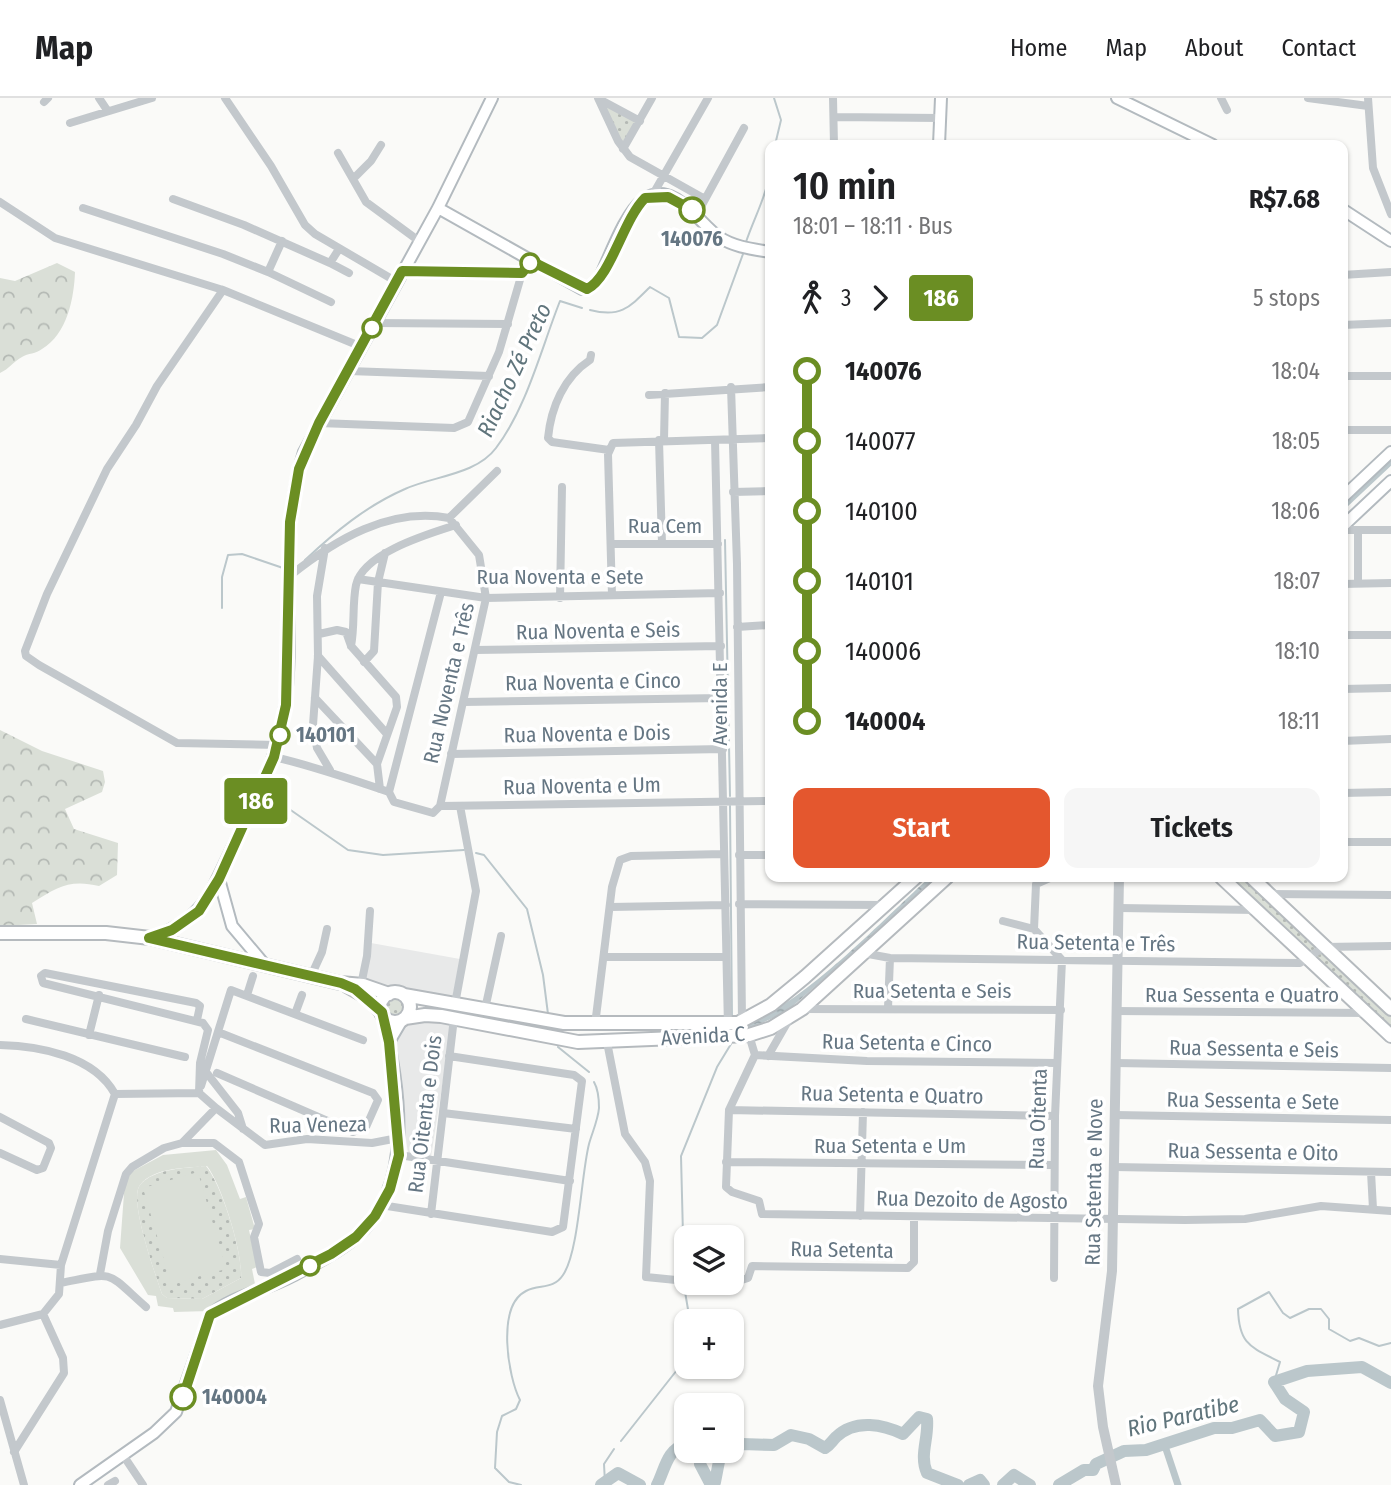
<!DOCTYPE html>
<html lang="en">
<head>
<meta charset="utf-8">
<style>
	body { margin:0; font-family:"Fira Sans Condensed",sans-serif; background:#f6f6f6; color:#202124; height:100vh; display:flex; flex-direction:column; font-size:26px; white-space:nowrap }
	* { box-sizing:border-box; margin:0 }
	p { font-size:23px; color:#757577 }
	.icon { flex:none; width:38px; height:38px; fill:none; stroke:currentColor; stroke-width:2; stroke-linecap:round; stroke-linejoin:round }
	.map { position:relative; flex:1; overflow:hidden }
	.drawer { position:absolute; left:765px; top:42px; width:583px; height:742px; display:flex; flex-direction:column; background:#fff; border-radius:14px; box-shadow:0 2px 5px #0004 }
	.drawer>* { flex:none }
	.badge { padding:0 14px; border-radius:5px; font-size:24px; line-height:46px }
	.tools { position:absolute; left:674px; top:1127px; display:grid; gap:14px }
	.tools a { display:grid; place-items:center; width:70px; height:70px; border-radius:14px; background:#fff; box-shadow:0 2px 5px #0004; font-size:35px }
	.map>.badge { position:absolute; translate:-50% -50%; box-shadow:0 0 0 4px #fff }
	.legs { display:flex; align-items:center; gap:10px; height:77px; padding:0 28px; font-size:23px }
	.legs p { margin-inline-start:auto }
	.overview { display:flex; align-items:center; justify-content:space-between; height:119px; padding:0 28px }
	h1 { font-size:38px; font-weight:600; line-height:52px }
	.button { display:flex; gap:14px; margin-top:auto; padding:14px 28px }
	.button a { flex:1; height:80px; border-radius:14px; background:#e4572e; color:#fff; font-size:28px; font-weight:600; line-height:80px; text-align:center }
	.button a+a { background:#f6f6f6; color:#202124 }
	ul { padding:0 28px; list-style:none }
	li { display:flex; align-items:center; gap:24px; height:70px; font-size:26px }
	li i { display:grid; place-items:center; width:10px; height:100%; margin:0 9px; background:currentColor }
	li i::after { content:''; width:18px; height:18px; margin:-9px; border:5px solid; border-radius:50%; background:#fff }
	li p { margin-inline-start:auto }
	li:first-child i { background:linear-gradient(#0000 50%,currentColor 0) }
	li:last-child i { background:linear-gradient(currentColor 50%,#0000 0) }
	header { display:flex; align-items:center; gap:42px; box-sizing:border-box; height:98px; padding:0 35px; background:#fff; border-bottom:2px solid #e0e0e0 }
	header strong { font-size:33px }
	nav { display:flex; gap:38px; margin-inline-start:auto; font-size:24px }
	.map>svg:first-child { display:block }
</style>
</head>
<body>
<header>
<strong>Map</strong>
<nav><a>Home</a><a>Map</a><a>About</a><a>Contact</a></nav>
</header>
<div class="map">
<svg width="1391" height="1387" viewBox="0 0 1391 1387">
	<defs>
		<pattern id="grass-dots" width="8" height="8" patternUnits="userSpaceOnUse" patternTransform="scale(1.75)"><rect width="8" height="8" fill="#dadfd7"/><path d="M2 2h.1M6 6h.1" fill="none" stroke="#b4b9b4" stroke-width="1.8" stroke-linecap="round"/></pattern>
		<pattern id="forest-crowns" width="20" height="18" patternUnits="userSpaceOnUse" patternTransform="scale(1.75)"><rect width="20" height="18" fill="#dadfd7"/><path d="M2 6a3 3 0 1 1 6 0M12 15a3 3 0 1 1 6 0" fill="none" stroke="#b4b9b4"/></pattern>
		<pattern id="water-ripples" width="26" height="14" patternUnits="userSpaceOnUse" patternTransform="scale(1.75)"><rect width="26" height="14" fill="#bbc7cb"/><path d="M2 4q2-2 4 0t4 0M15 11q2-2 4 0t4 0" fill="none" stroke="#9ca6aa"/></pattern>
	</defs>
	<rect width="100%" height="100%" fill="#fafaf8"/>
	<path fill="#e8e9e9" d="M 371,845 L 460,861 L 452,902 L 365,883 Z
		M 414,920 L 452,925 L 431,1059 L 408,1055 L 392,950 L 401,929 Z"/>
	<path fill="url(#grass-dots)" d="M 604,6 L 636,23 L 622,45 Z
		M 1226,779 L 1247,779 L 1391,915 L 1391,935 Z
		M385 910a11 11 0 1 1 22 0a11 11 0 1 1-22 0Z
		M 206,1068 C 222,1087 243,1156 241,1180 L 202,1201 L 167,1200 L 162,1196 C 156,1178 128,1101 140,1087 C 154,1070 187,1070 206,1068 Z"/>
	<path fill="url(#forest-crowns)" d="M 57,165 L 75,174 C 74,201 67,236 42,251 C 36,256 28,255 22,259 C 14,263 9,271 0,275 L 0,180 L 15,183 Z
		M 0,632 L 42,653 L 103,673 L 105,684 L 102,694 L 65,711 L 74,731 L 118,745 L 117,777 L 99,788 C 70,781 57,789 32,805 L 37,826 L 0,828 Z"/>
	<path fill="#dadfd7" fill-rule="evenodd" d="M 216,1052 L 227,1067 L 240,1101 L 246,1099 L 255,1131 L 249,1132 L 257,1169 L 252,1171 L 255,1186 L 209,1213 L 174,1214 L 173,1210 L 158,1208 L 156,1198 L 148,1197 L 120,1150 L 125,1082 L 133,1073 L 163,1057 ZM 207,1068 C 222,1087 243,1156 241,1180 L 202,1201 L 167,1200 L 162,1196 C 156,1178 128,1101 140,1087 C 154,1069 187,1070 207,1068 Z
		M 198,1074 L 226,1171 L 171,1186 L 143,1090 Z"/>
	<path fill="url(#water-ripples)" d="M 930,779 L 940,779 L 786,914 L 751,930 L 735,933 L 735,929 C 794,917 883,821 930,779 Z"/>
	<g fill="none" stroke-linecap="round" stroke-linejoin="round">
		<path stroke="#bbc7cb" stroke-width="2" d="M 774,0 L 781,22 L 775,47
			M 746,144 C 754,120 766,99 770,75
			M 590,212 C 620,220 629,210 650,189 L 669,200 L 679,239 L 702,240 L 717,227 L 743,156
			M 725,442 L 730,698
			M 305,462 C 335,434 366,408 405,391 C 433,378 476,377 496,350 C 527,309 541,251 560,203 L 582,210
			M 222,510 L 222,479 L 228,457 L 242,456 L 283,470
			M 272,699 L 348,752 L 383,757 L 464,752
			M 730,708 L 732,921
			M 476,755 L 484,757 L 527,811 L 543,877 L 548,916
			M 558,949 L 589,974
			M 684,1177 L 681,1058 L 717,969 L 731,946
			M 684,1188 L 690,1223
			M 1274,1284 L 1280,1264 C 1251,1249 1239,1247 1238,1211 L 1269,1194 L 1283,1215 L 1290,1220 L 1309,1211 L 1321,1211 L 1329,1221 L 1329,1231 L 1350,1243 L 1359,1240 L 1379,1248 L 1391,1245
			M 621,1343 L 677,1272 L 686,1241
			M 605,1385 L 604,1366 L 614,1351
			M 521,1387 L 509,1384 L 495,1370 L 497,1334 L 502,1318 L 516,1311 L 520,1302 C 508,1279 496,1208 526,1193 C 540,1186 553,1192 563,1177 C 579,1154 581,1077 589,1046 C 592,1035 598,1022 599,1010 C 599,1002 598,991 594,984"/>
		<path stroke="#bbc7cb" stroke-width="7" d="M 1342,409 L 1391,363
			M 1164,1345 L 1178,1387"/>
		<path stroke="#bbc7cb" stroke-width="12" d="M 732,1350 L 742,1346 L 774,1347 L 791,1337 L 809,1341 L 825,1350 C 830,1347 832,1343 836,1339 C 856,1320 884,1327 903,1336 L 919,1319 L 927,1321 C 929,1340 919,1357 927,1375 L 958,1387
			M 703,1353 L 700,1366 L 710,1385 L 715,1384 L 721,1353
			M 601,1387 L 618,1375 L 640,1387
			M 657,1387 C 665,1371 667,1351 686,1346
			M 969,1387 L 980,1382 L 984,1387
			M 1003,1387 L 1014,1377 L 1030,1387
			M 1059,1387 L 1084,1372 L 1093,1372 L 1096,1366 L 1124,1353 L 1146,1352 L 1214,1330 L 1232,1330 L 1260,1322 L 1275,1338 L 1299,1334 L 1304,1314 L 1285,1301 L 1274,1284 L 1307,1273 L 1362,1269 L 1391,1285"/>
		<g stroke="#b3babf" stroke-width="14">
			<path id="secondary" d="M 1117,0 L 1213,47
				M 939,47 L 941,0
				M 438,110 L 582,191 L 592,188 L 599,181 C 609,161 625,114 643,102 C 674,80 699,126 719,139 C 734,149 752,151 770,154
				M 1342,111 L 1391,143
				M 1342,400 L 1391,354
				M 1342,429 L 1391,383
				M 219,781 L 232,828 L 264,866
				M 150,840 C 205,821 210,795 234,746 C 256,701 279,658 285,608 C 296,524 278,435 304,354 L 438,110 L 492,0
				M 389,944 L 402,922
				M 80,1387 L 154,1335 L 176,1314 L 210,1217 C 232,1198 266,1192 292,1178 C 313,1167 337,1155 355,1140 C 418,1087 398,989 384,919"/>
		</g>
		<g stroke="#b5babe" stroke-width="16">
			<path id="primary" d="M 1221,779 L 1391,938
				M 1251,779 L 1391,911
				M 0,835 L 106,835 L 150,840 L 340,885 L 363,887 L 389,896
				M 347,888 L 370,901 L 381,914
				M380 909a15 15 0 1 1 30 0a15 15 0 1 1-30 0Z
				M 404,897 L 564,925 L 738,925 L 771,907 L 805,879 L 916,779
				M 405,920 L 425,917 L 441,918 L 578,944 L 749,937 L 771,930 L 802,911 L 947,779"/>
		</g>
		<path stroke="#c3c8cc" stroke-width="8" d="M 99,0 L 107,12
			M 225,0 L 271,68 L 305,127 L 315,136 L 397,184
			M 598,0 L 618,43 L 630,59 L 705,101
			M 833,0 L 834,47
			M 1221,0 L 1227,12
			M 1308,0 L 1368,8
			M 1368,0 L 1373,70 L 1391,116
			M 599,1 L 640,23
			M 44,4 L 48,0
			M 834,19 L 940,20
			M 70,25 L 152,0
			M 623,51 L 652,0
			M 338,55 L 366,104 L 419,143
			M 353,81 L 371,63 L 381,47
			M 652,98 L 708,0
			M 173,101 L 244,127 L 330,165 L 339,151
			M 0,104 L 55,140 L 223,192 L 362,249
			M 83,110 L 223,156 L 268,174 L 282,143
			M 697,116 L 744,30
			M 330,165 L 349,175
			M 402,173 L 522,175
			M 268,174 L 331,204
			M 1342,177 L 1391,174
			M 223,192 L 157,288 L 136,327 L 107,371 L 47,496 L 25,553 L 26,558 L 39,567 L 177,645 L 278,647
			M 375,225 L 508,226
			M 1342,227 L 1391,225
			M 591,257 L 590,262 C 564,279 551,309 548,340 L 552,344 L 609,352
			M 349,273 L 489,278
			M 1342,278 L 1391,278
			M 731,289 L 737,466 L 742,923
			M 649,297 L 770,289
			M 319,325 L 454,330 L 468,324 L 499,254 L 522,175 L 531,163
			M 1342,332 L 1391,332
			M 659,342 L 662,446
			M 664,342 L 665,295
			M 715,342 L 728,929
			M 733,394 L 770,393
			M 449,420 L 497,373
			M 1342,432 L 1391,432
			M 611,446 L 718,446
			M 325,450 L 317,498 L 318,558 L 313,627 L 317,650 L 330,672
			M 291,477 C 335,442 389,409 449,420 L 479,457 L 486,500 L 440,708 L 433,715 L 394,704 L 389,694
			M 358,481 L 486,500 L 720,495
			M 1358,485 L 1358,433
			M 1342,486 L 1391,485
			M 612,497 L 608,356 L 613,345 L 770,340
			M 560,500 L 562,389
			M 737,529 L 770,527
			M 319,536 L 337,532 L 346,534 L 351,548 L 396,599 L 397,609 L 377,666
			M 1342,537 L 1391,537
			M 351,548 C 355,528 352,507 356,487 C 363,455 428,436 456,427
			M 475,552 L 721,548
			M 318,558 L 387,636
			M 364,564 L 374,553 L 378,484 L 385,455
			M 1342,591 L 1391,590
			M 315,600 L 377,666 L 380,691
			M 464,604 L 722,600
			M 1342,643 L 1391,641
			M 451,656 L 723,651
			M 274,659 C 313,668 351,681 389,694
			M 389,694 L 441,494
			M 1342,695 L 1391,694
			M 440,708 L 770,703
			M 1342,744 L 1391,744
			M 739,757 L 770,757
			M 1269,796 L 1391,797
			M 739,806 L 884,807
			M 610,809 L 726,807
			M 1119,810 L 1257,812
			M 1003,823 L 1034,831 L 1062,862 L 1055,1018 L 1054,1180
			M 1034,831 L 1036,786 L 1052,779
			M 863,855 L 890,860 L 1300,865 L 1324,849 L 1391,848
			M 604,859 L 726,859
			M 311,878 L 322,854 L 327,831
			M 361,887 L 367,858 L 370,813
			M 247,897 L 253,878
			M 455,906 L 476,793 L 460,708
			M 888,910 L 890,860
			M 485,911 L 501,838
			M 802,911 L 1061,912
			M 1116,913 L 1368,915
			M 295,916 L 302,897
			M 26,921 L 185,959
			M 197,922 L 200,908 L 196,905 L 45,875 L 41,878 L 43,885 L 203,925 L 208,932 L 200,965 L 199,995
			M 595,927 L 612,789 L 620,762 L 631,758 L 724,756
			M 89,937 L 99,897
			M 749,937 L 755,957 L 729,1012 L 726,1089 L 732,1094 L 759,1103 L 762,1116 L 1185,1122 L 1245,1121 L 1321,1108 L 1391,1113
			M 607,944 L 625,1036 L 645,1064 L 650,1083 L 646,1179 L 686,1183
			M 0,947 C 40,948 94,958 115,996 L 199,995 L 216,1010
			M 755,957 L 867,963 L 1057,965
			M 768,958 L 791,918
			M 1116,965 L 1391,970
			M 206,974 L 238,1015 L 243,1031
			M 217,975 L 353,1034 L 366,1029 L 378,1002 L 373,995 L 218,934
			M 201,988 L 231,892 L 363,942
			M 729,1012 L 1055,1018
			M 443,1015 L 576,1031
			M 1115,1017 L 1391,1022
			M 0,1019 L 49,1045 L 51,1050 L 43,1070 L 37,1072 L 0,1055
			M 182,1045 L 214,1045 L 239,1064 L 259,1126 L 254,1139 L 261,1174 L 270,1175 L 297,1161
			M 399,1057 L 570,1083
			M 726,1064 L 1054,1067
			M 1114,1069 L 1391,1074
			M 1371,1074 L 1373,1111
			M 381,1107 L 552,1134 L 563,1129 L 582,983 L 574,977 L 449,958
			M 431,1116 L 454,920
			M 860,1118 L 863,1014
			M 0,1161 L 61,1167
			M 100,1176 L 108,1133 L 126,1076 L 132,1069 L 164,1050 L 182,1045 L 216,1010 L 265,1047 L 307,1041 L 372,1045 L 398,1040
			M 61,1185 C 117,1174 104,1172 146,1209
			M 706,1185 L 730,1185
			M 732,1185 L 748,1180 L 752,1168 L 908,1170 L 914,1164 L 914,1119
			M 43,1216 L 59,1196 L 61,1167 L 115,996
			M 0,1227 L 43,1216
			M 0,1302 L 24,1387
			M 14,1354 L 64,1275 L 63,1260 L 43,1216
			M 123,1357 L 143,1387
			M 108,1387 L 115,1383"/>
		<path stroke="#c3c8cc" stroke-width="10" d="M 1116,1387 L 1103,1329 L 1098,1288 L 1112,1173 L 1119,779"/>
		<use href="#secondary" stroke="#fff" stroke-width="10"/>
		<use href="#primary" stroke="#fff" stroke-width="12"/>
	</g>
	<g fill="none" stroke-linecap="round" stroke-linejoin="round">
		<g stroke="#fff" stroke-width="16">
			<path id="line-1" d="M 183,1299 L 210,1217 L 331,1156 L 356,1139 L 375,1118 L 390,1091 L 399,1057 L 389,944 L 382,914 L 355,891 L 341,885 L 149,840 L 172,832 L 199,813 L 219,781 L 274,659 L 286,607 L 290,424 L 299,371 L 319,325 L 402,173 L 522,175 L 531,163 L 587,191 C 611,179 623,122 645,100 L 668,99 L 692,112"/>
		</g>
		<use href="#line-1" stroke="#6b8e23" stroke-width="10"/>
	</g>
	<g fill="#fff" stroke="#6b8e23" stroke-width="3.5">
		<circle cx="692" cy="112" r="12"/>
		<circle cx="530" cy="165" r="9"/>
		<circle cx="372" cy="230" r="9"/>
		<circle cx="280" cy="637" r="9"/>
		<circle cx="310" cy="1168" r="9"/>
		<circle cx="183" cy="1299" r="12"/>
	</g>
	<g text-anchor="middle" stroke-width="7" stroke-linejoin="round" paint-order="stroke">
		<g font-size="21" font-weight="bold" fill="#657683" stroke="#fff" text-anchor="start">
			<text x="692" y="148" text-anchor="middle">140076</text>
			<text x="296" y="644">140101</text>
			<text x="202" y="1306">140004</text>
		</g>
		<g font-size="21" fill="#657683" stroke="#fff">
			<text x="665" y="435">Rua Cem</text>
			<text x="560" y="486">Rua Noventa e Sete</text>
			<text transform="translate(598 533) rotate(-1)" y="7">Rua Noventa e Seis</text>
			<text transform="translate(593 584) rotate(-1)" y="7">Rua Noventa e Cinco</text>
			<text transform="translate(449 585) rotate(-77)" y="7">Rua Noventa e Três</text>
			<text transform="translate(720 606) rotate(-90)" y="7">Avenida E</text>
			<text transform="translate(587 636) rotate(-1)" y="7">Rua Noventa e Dois</text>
			<text transform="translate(582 688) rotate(-1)" y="7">Rua Noventa e Um</text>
			<text transform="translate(1096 845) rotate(1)" y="7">Rua Setenta e Três</text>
			<text x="932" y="900">Rua Setenta e Seis</text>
			<text x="1242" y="904">Rua Sessenta e Quatro</text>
			<text transform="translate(703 938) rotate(-3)" y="7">Avenida C</text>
			<text transform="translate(907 945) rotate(1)" y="7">Rua Setenta e Cinco</text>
			<text transform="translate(1254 951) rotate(1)" y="7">Rua Sessenta e Seis</text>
			<text transform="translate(892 997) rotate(1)" y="7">Rua Setenta e Quatro</text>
			<text transform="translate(1253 1003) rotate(1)" y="7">Rua Sessenta e Sete</text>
			<text transform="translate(425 1016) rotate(-83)" y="7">Rua Oitenta e Dois</text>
			<text transform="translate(1038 1021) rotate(-88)" y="7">Rua Oitenta</text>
			<text transform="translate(318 1027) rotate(-1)" y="7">Rua Veneza</text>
			<text x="890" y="1055">Rua Setenta e Um</text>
			<text transform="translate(1253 1054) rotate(1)" y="7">Rua Sessenta e Oito</text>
			<text transform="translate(1094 1084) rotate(-89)" y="7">Rua Setenta e Nove</text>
			<text transform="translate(972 1102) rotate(1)" y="7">Rua Dezoito de Agosto</text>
			<text transform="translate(842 1152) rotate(1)" y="7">Rua Setenta</text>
		</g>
		<g font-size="23" font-style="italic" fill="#60757c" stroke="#fff">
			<text transform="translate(514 272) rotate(-65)" y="8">Riacho Zé Preto</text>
			<text transform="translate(1183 1318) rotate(-13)" y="8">Rio Paratibe</text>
		</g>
	</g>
</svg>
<div class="tools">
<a><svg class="icon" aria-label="layers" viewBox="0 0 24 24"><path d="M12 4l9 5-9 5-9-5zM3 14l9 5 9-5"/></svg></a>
<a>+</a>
<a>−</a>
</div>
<b class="badge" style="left:256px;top:703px;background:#6b8e23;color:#fff">186</b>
<section class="drawer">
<div class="overview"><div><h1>10 min</h1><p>18:01 – 18:11 · Bus</p></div><b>R$7.68</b></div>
<div class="legs"><svg class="icon" aria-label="walk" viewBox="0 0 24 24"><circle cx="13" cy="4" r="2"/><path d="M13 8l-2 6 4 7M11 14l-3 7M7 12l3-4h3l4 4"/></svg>3<svg class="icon" aria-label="forward" viewBox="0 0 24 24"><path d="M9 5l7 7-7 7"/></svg><b class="badge" style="background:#6b8e23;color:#fff">186</b><p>5 stops</p></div>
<ul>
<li><i style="color:#6b8e23"></i><b>140076</b><p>18:04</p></li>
<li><i style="color:#6b8e23"></i><span>140077</span><p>18:05</p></li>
<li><i style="color:#6b8e23"></i><span>140100</span><p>18:06</p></li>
<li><i style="color:#6b8e23"></i><span>140101</span><p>18:07</p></li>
<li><i style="color:#6b8e23"></i><span>140006</span><p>18:10</p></li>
<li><i style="color:#6b8e23"></i><b>140004</b><p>18:11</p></li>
</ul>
<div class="button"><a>Start</a><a>Tickets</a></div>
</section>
</div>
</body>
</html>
